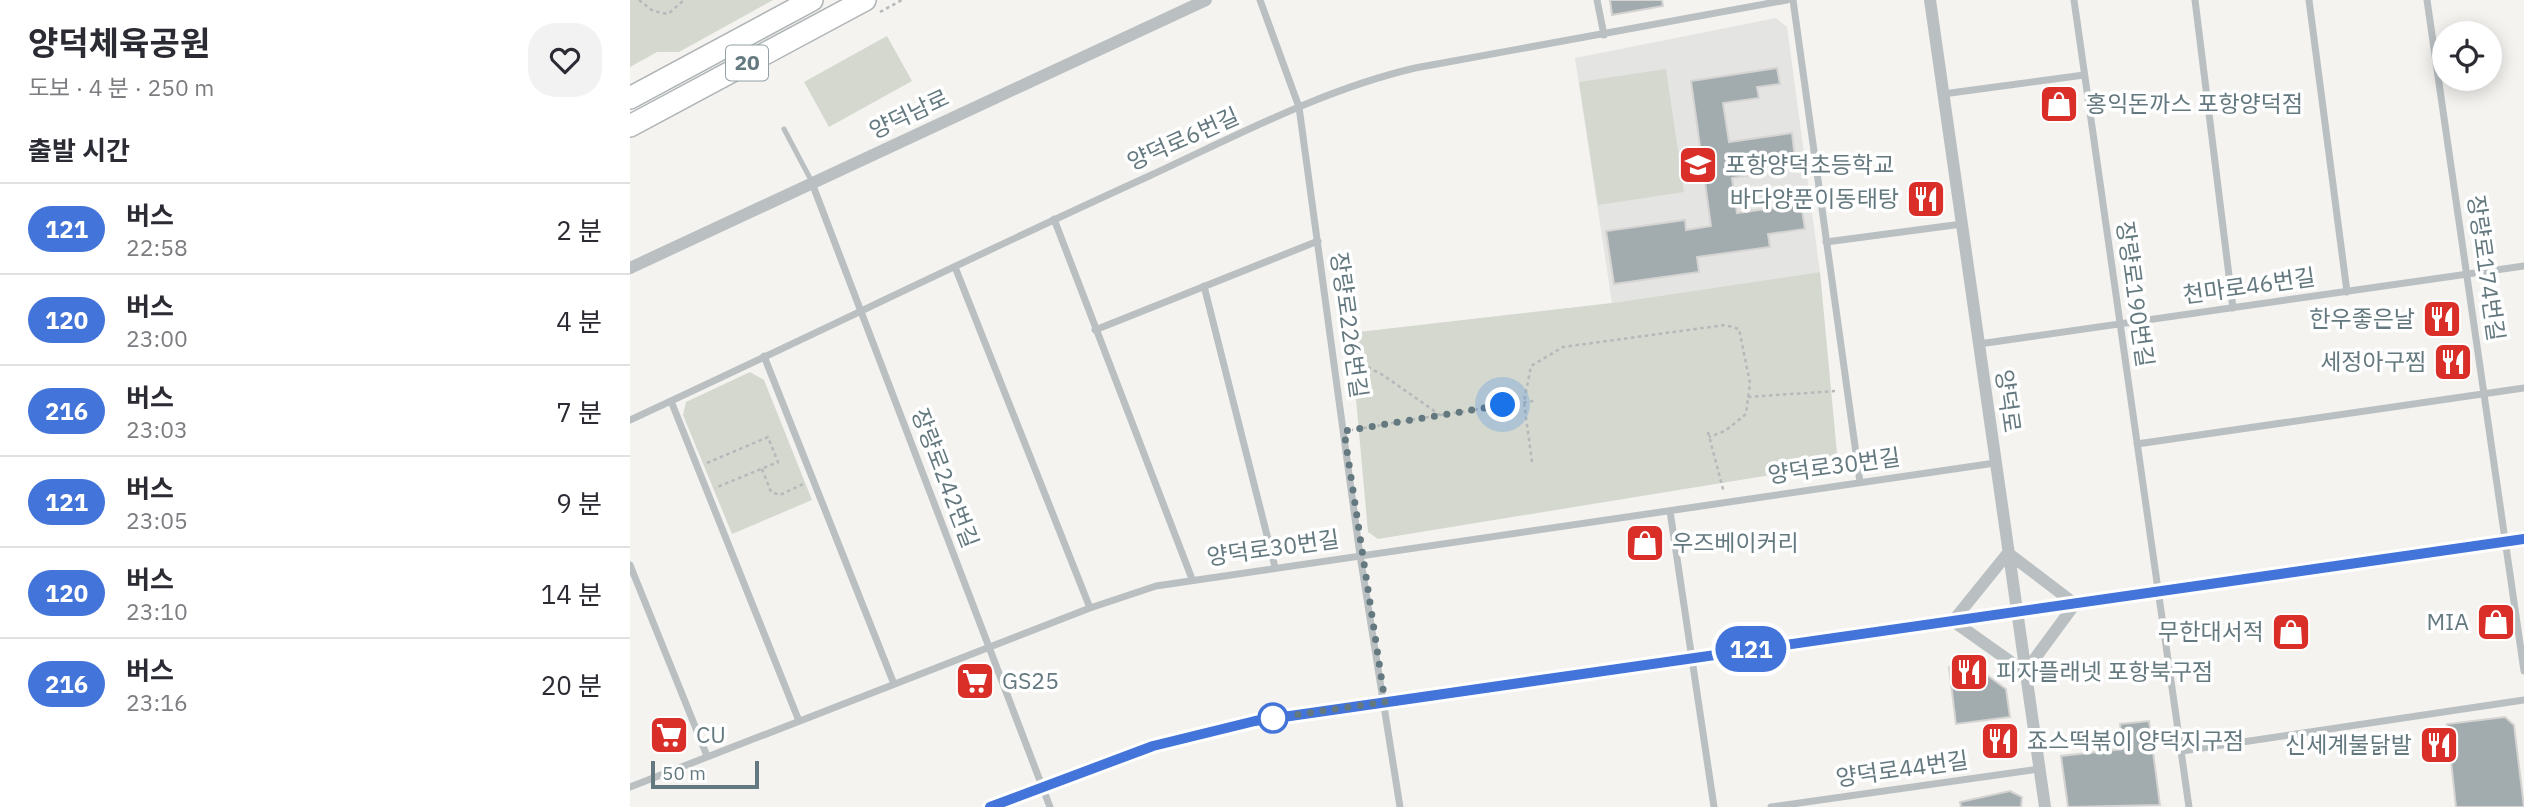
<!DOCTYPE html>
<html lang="ko">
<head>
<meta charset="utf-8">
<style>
	body { margin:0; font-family:"IBM Plex Sans","Noto Sans KR",sans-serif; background:#f2f2f3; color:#2b2b33; height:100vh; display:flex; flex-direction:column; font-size:26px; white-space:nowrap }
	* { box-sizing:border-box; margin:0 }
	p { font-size:23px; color:#7c7c81 }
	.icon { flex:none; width:38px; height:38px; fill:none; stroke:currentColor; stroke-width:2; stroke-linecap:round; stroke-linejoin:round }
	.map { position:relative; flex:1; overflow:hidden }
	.panel { display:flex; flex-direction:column; background:#fff; width:630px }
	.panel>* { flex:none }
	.badge { padding:0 14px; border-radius:23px; font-size:24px; line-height:46px }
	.tools { position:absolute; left:1802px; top:21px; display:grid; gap:14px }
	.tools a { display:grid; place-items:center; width:70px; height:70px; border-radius:50%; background:#fff; box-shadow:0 4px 18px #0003; font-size:35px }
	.scale { position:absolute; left:21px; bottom:18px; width:108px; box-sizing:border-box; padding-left:7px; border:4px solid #64797f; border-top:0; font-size:19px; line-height:24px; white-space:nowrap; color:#64797f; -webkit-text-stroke:5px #fff; paint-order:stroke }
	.you { position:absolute; width:35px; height:35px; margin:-18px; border:5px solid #fff; border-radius:50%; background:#1a73e8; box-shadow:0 0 0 10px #1a73e833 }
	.map>.badge { position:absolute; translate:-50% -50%; box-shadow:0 0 0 4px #fff }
	h2 { padding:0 28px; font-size:26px; line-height:63px }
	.round { display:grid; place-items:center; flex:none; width:74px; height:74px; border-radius:28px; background:#f2f2f3 }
	.overview { display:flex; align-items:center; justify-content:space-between; height:119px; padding:0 28px }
	h1 { font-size:33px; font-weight:700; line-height:52px }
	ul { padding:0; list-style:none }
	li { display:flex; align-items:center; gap:21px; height:91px; padding:0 28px; border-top:2px solid #e1e1e2 }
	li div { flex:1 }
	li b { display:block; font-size:26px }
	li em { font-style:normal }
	li .badge { min-width:77px; font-weight:700; text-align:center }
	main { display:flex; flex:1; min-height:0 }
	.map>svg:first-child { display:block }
</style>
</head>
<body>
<main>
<section class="panel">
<div class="overview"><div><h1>양덕체육공원</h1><p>도보 · 4 분 · 250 m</p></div><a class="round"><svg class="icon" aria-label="heart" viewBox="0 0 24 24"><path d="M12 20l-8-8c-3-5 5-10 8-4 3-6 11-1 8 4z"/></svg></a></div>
<h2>출발 시간</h2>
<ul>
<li><span class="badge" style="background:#4374d9;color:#fff">121</span><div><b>버스</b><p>22:58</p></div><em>2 분</em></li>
<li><span class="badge" style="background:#4374d9;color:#fff">120</span><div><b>버스</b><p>23:00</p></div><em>4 분</em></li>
<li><span class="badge" style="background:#4374d9;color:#fff">216</span><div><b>버스</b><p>23:03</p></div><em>7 분</em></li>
<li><span class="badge" style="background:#4374d9;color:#fff">121</span><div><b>버스</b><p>23:05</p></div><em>9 분</em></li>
<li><span class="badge" style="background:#4374d9;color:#fff">120</span><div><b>버스</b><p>23:10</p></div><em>14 분</em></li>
<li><span class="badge" style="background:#4374d9;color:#fff">216</span><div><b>버스</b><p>23:16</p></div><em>20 분</em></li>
</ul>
</section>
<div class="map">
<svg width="1894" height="807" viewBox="0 0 1894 807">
	<rect width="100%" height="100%" fill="#f4f3f0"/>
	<path fill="#e4e4e3" d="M 1146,18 L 1157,27 L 1190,272 L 982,303 L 945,58 Z"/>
	<path fill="#d4d8cf" d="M 0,0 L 143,0 L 49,52 L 27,52 L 0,67 Z
		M 257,36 L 282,81 L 199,127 L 174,82 Z
		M 1036,69 L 1054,192 L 968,205 L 949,82 Z
		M 1190,272 L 1208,464 L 748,539 L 738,532 L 720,333 L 982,303 Z
		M 120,372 L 134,380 L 182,500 L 102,534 L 53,415 L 56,402 Z"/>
	<path fill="#a2acaf" stroke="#d5d4d3" stroke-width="2" d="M 980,0 L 1032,0 L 1033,6 L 982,15 Z
		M 1147,68 L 1150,84 L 1127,87 L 1129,98 L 1093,103 L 1099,142 L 1162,133 L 1165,159 L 1127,164 L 1128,174 L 1102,178 L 1107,213 L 1171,204 L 1175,229 L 1138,234 L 1140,247 L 1067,257 L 1069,272 L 984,284 L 976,231 L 1055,220 L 1056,230 L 1081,226 L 1061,81 Z
		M 1342,664 L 1376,689 L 1380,717 L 1326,724 L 1319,667 Z
		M 1875,717 L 1884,725 L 1894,807 L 1826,807 L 1817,724 Z
		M 1519,721 L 1530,805 L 1438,807 L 1431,756 L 1493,749 L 1490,724 Z
		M 1380,791 L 1392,797 L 1391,807 L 1331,807 L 1330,802 Z"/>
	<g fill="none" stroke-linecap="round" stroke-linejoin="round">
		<g stroke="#aeb4b6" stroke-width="24">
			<path id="primary" d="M 0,98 L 182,0
				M 0,126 L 235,0"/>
		</g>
		<path stroke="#b5b9ba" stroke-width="2.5" stroke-dasharray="3.5 3.5" stroke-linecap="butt" d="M 9,0 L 23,11 L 38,14 L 54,0
			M 250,12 L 272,0
			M 713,354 L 753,375 L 810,415 L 722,430
			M 1118,397 L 1205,391
			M 810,415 L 904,401
			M 1078,432 L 1094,493
			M 902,462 L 894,402 L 901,366 L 933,347 L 1095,325 L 1109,329 L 1120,383 L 1116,414 L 1095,431 L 1079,437
			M 77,463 L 138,437 L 148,462 L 85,488
			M 132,469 L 141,492 L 150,495 L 173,484"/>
		<path stroke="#bac0c2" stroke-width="5" d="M 154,129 L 182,182"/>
		<path stroke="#bac0c2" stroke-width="7" d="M 630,0 L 669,107 L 730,555 L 770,807
			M 967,0 L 974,35
			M 1163,0 L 1230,482
			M 1444,0 L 1559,807
			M 1565,0 L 1603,308
			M 1679,0 L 1717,292
			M 1797,0 L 1894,671
			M 1313,94 L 1454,75
			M 182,183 L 420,807
			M 424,219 L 562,579
			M 1196,242 L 1332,224
			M 325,267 L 460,608
			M 574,286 L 645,567
			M 465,330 L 688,241
			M 1349,344 L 1894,266
			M 134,356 L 264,684
			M 41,401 L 169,721
			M 0,420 C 173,340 343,256 517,177 C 604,137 691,90 785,68 L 1157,0
			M 1507,444 L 1894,388
			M 1040,511 L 1084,807
			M 0,565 L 77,756
			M 1552,751 L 1894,700
			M 0,787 L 460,608 L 526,586 L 1365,463
			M 1141,807 L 1409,769"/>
		<path stroke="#bac0c2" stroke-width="12" d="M 1300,0 L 1415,807
			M 0,268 L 576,0
			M 1378,553 L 1445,604 L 1395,672 L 1323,621 Z
			M 360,807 L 523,746 L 625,721 L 1894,539"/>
		<use href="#primary" stroke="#fff" stroke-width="21"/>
	</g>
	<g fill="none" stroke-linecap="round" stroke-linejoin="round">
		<g stroke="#fff" stroke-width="16">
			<path id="line" d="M 360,807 L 523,746 L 625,721 L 1894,539"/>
		</g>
		<use href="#line" stroke="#4374d9" stroke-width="10"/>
		<path stroke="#64797f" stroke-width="7" stroke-dasharray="0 12.6" d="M 643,718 L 755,702 L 714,431 L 873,405"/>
	</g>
	<defs>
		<g id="shop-square" transform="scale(2.0125)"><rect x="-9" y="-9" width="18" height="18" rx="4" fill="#da2f29" stroke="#fff"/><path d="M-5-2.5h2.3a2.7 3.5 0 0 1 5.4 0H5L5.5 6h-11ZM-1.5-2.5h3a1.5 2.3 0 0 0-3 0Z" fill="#fff"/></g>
		<g id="school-square" transform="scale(2.0125)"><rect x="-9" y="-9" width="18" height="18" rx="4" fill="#da2f29" stroke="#fff"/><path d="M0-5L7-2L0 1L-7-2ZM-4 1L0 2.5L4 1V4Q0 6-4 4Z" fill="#fff"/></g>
		<g id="restaurant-square" transform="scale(2.0125)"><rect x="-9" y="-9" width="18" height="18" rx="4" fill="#da2f29" stroke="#fff"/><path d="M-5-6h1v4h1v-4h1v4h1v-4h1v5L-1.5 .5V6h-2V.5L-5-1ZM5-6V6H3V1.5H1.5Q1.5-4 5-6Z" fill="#fff"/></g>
		<g id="supermarket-square" transform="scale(2.0125)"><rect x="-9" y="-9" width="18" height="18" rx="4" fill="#da2f29" stroke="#fff"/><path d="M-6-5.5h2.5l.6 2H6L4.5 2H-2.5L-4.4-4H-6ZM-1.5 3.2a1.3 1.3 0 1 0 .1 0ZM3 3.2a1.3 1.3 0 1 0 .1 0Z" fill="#fff"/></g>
	</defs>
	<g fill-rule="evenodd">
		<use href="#shop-square" x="1429" y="104"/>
		<use href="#school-square" x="1068" y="165"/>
		<use href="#restaurant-square" x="1296" y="199"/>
		<use href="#restaurant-square" x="1812" y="319"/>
		<use href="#restaurant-square" x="1823" y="362"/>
		<use href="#shop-square" x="1015" y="543"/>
		<use href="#shop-square" x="1866" y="622"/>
		<use href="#shop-square" x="1661" y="632"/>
		<use href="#restaurant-square" x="1339" y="672"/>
		<use href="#supermarket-square" x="345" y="681"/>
		<use href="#supermarket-square" x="39" y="735"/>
		<use href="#restaurant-square" x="1370" y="741"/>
		<use href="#restaurant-square" x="1809" y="745"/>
	</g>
	<circle fill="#fff" stroke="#4374d9" stroke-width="3.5" cx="643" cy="718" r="14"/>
	<g text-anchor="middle" stroke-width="7" stroke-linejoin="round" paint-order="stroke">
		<rect fill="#fff" stroke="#92a1a5" stroke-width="2" x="96" y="45.5" width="42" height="35" rx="5"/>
		<g font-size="21" font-weight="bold" fill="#64797f">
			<text x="117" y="70">20</text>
		</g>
		<g font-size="23" fill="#64797f" stroke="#fff" text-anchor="start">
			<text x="1456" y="112">홍익돈까스 포항양덕점</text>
			<text x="1095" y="173">포항양덕초등학교</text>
			<text x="1269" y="207" text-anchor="end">바다양푼이동태탕</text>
			<text x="1785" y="327" text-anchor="end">한우좋은날</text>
			<text x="1796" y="370" text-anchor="end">세정아구찜</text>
			<text x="1042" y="551">우즈베이커리</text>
			<text x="1839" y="630" text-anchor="end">MIA</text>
			<text x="1634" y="640" text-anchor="end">무한대서적</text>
			<text x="1366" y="680">피자플래넷 포항북구점</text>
			<text x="372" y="689">GS25</text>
			<text x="66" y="743">CU</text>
			<text x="1397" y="749">죠스떡볶이 양덕지구점</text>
			<text x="1782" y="753" text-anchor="end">신세계불닭발</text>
		</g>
		<g font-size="23" fill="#64797f" stroke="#fff">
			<text transform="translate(279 114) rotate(-25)" y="8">양덕남로</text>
			<text transform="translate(553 139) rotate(-24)" y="8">양덕로6번길</text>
			<text transform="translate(1856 268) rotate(82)" y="8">장량로174번길</text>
			<text transform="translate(1619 286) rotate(-8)" y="8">천마로46번길</text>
			<text transform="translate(1505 294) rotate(82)" y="8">장량로190번길</text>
			<text transform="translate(719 325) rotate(82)" y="8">장량로226번길</text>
			<text transform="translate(1378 401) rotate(82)" y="8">양덕로</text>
			<text transform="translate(1204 466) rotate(-8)" y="8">양덕로30번길</text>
			<text transform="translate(315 478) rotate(69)" y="8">장량로242번길</text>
			<text transform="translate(643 548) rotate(-8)" y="8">양덕로30번길</text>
			<text transform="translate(1272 769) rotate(-8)" y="8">양덕로44번길</text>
		</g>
	</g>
</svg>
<div class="tools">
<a><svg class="icon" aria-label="locate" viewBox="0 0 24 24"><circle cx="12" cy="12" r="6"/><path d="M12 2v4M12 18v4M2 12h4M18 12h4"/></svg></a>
</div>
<div class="scale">50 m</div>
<div class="you" style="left:873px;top:405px"></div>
<b class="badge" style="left:1121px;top:649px;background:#4374d9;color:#fff">121</b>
</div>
</main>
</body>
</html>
